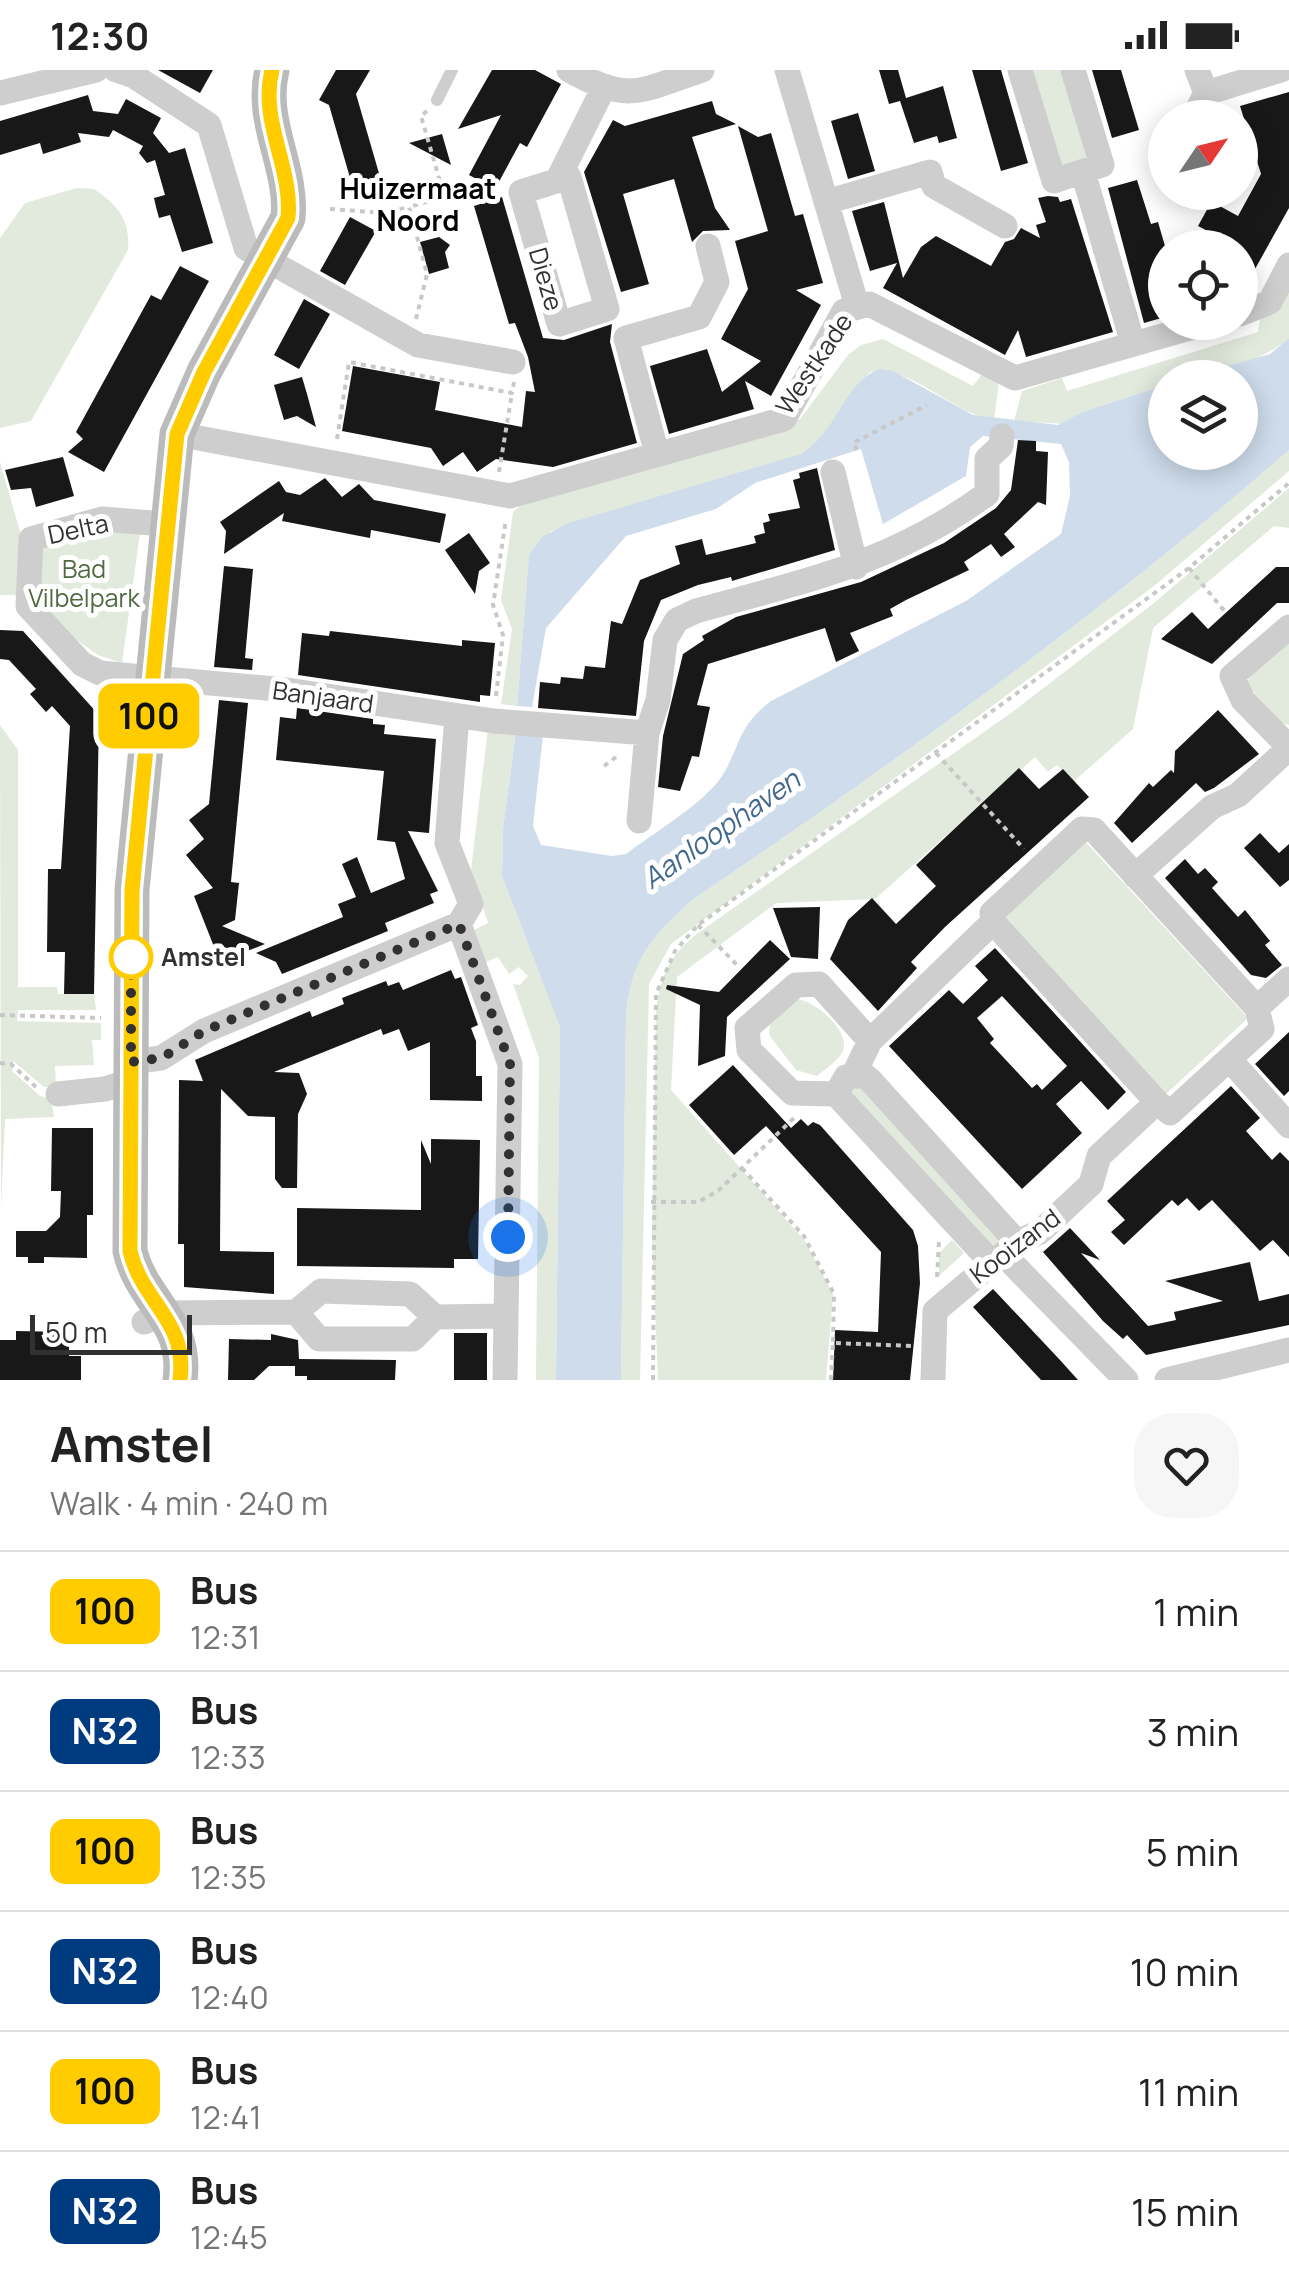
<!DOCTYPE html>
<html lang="en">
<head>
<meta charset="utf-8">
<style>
	body { margin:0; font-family:Manrope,sans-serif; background:#f6f6f6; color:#222; height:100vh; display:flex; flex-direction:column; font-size:38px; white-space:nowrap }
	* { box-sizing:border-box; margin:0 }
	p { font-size:32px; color:#767676 }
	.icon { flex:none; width:55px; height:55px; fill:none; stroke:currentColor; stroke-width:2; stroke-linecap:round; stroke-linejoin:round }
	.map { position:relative; height:1310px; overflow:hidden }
	.side { display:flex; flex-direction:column; background:#fff; flex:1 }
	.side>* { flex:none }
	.badge { padding:0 20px; border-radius:15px; font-size:35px; line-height:65px }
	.needle { width:65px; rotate:55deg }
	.buttons { position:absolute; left:1148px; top:30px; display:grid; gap:20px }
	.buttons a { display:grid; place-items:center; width:110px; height:110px; border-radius:50%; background:#fff; box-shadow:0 5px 25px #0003; font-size:50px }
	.scale { position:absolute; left:30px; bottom:25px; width:162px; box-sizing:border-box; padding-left:10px; border:5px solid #313131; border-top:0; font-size:28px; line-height:35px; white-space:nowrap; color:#313131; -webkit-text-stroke:8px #fff; paint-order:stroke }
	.you { position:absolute; width:50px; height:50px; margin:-25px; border:8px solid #fff; border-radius:50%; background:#1a73e8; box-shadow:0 0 0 15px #1a73e833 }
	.map>.badge { position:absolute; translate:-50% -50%; box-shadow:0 0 0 5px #fff }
	.round { display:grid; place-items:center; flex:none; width:105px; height:105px; border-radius:40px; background:#f6f6f6 }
	.head { display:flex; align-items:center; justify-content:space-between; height:170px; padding:0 50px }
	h1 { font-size:48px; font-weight:700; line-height:75px }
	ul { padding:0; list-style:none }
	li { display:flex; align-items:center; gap:30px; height:120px; padding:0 50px; border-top:2px solid #e0e0e0 }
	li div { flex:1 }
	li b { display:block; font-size:38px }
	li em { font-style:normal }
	li .badge { min-width:110px; font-weight:700; text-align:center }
	.status { display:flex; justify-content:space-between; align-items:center; height:70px; padding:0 50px; background:#fff; direction:ltr }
	.status svg { height:28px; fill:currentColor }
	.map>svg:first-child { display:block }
</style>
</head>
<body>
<div class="status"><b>12:30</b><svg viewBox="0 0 49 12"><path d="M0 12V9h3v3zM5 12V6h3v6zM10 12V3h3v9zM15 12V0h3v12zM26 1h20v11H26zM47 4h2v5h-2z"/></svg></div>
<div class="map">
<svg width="1289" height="1310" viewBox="0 0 1289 1310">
	<rect width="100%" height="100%" fill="#fff"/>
	<path fill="#e2e9dd" d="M 1026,0 L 1071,0 L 1090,84 L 1084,94 L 1060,96 Z
		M 77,118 L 94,119 C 119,136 130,150 128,180 L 31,351 L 0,358 L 0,168 L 25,133 Z
		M 1289,217 L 1289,268 C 1259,294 1205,307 1165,308 L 1165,315 L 1085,341 L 1066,354 L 1014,351 L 1022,321 L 1062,308 L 1067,321 L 1258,262 L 1260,247 Z
		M 883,269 L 973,316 L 982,304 L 999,312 L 994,350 C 954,345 905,290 869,303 L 821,372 L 801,384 L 551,461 L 529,485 L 517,636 L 501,634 L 512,559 L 501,530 L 513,442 L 520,436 L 800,349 L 848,285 L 861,275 Z
		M 1289,380 L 1289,401 L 1154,516 L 671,874 L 649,914 L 640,1310 L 621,1310 L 626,946 C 631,888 652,867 692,830 C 898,691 1102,543 1289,380 Z
		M 0,392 L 21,465 L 103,455 L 140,463 L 122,593 L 98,585 L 14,525 L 0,525 Z
		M 1289,418 L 1289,458 L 1274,456 L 1153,558 L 1133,659 L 1073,712 L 1057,695 L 1048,702 L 1035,687 L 875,829 L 776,833 L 677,907 L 671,1020 L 805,1171 L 833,1224 L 826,1310 L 658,1310 L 652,1169 L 656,945 C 659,909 668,886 698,863 L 1011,643 L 1154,533 Z
		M 1289,566 L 1289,655 L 1283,654 L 1248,616 L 1249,600 Z
		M 0,655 L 18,680 L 18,917 L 57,917 L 58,924 L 94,924 L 96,940 L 18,940 L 17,951 L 101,953 L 101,970 L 92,970 L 94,995 L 55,996 L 56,1017 L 44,1017 L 13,991 L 12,1001 L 40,1026 L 51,1029 L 54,1047 L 5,1049 L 1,1138 Z
		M 488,658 L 516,662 L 503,758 L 502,806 L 560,956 L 556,1310 L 536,1310 L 539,988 L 513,914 L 520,915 L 528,906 L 519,897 L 509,904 L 498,887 L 481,894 L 468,863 L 488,853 L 471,800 Z
		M 1083,769 L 1248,948 L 1165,1025 L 1000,845 Z
		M 795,929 C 813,929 846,957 844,977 C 843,988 825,999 817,1006 L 796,1000 L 769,965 L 770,952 Z
		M 862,1012 L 999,1170 L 992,1177 L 853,1035 L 850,1019 Z
		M 952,1170 L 964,1183 L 939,1206 L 939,1183 Z"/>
	<path fill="#cedceb" d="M 1289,268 L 1289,380 C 1102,543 898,691 692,830 C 652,867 631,888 626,946 L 621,1310 L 556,1310 L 560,957 L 502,806 L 503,758 L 516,662 L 543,665 L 533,756 L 541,775 L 612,786 L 626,784 C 652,764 701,735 720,709 C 741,678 735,659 771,631 L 966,531 L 1061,464 L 1070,426 L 1069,392 L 1061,374 L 983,366 L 970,377 L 966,406 L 883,454 L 861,379 L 755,413 L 716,439 L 626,466 L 546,558 L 532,637 L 517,636 L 529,485 L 542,467 L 566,454 L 801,384 C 838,362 844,311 880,299 L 893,301 L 973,345 L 1058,355 L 1085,341 L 1165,315 L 1165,382 L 1240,382 L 1240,308 L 1189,307 L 1270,284 Z"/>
	<path fill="#181818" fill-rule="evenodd" d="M 158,0 L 213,0 L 200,23 Z
		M 336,0 L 370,0 L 356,24 L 385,124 L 357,132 L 329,35 L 319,30 Z
		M 492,0 L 535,0 L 561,14 L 527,77 L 520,73 L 495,119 L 469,105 L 501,45 L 458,59 Z
		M 879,0 L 898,0 L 906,28 L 943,16 L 957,68 L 939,73 L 937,66 L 914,73 L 900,31 L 889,34 Z
		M 972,0 L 1001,0 L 1028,93 L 1001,101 Z
		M 1092,0 L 1121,0 L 1139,60 L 1112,68 Z
		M 1289,22 L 1289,138 L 1240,226 L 1240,178 L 1198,156 L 1209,136 L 1216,134 L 1238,146 L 1261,104 L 1240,36 Z
		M 88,25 L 93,41 L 118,44 L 126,29 L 161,48 L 153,63 L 169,83 L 185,78 L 213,173 L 182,182 L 170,145 L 159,148 L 156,137 L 154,128 L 165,125 L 155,90 L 147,93 L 139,83 L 143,76 L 113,60 L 109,67 L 78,63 L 81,72 L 43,84 L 40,73 L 0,85 L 0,51 Z
		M 712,31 L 716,44 L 736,54 L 692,67 L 715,138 L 730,160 L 703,161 L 692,172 L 674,109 L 623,124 L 649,214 L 621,222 L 584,102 L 613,50 L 625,56 Z
		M 858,43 L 875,101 L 848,109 L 831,51 Z
		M 738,56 L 758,67 L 771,63 L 795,146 L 803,144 L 823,213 L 796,220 L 821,235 L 771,326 L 745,311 L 754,339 L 669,364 L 650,296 L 707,279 L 722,322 L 761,291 L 721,269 L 748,219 L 735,171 L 768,161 Z
		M 442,64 L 451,95 L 409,73 Z
		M 1137,110 L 1151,154 L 1158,152 L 1165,176 L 1165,247 L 1144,253 L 1108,118 Z
		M 1048,126 L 1058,127 L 1060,132 L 1071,129 L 1113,262 L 1026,287 L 1018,260 L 1005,285 L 883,218 L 897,193 L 870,201 L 852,141 L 884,132 L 903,208 L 921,177 L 936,166 L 991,196 L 1005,172 L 1014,169 L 1021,158 L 1040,168 L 1036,155 L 1046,152 L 1038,128 Z
		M 502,127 L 543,268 L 564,270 L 612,254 L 610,272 L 637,373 L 553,397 L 496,389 L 477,402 L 463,382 L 443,396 L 431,378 L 342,361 L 353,296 L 440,312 L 435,340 L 522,357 L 526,321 L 535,322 L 528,287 L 515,253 L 509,254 L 474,136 Z
		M 350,147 L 376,161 L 345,215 L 320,201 Z
		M 439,167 L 450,175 L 445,182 L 449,198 L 429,204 L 420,172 Z
		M 180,196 L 209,211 L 104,402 L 68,382 L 83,369 L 76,362 L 151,225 L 161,230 Z
		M 304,229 L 330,244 L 299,299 L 274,285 Z
		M 302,307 L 307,324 L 316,357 L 297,346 L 284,350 L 279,333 L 274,315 Z
		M 1018,370 L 1036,371 L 1036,381 L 1048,382 L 1046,435 L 1038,432 L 1004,464 L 1015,477 L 1001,487 L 991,474 L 964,492 L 969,500 L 906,530 L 890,539 L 893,546 L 850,563 L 859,581 L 836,592 L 825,558 L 708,594 L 697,635 L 710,637 L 699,687 L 692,686 L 680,721 L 658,717 L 663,666 L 683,584 L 704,570 L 702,566 L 736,547 L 861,512 L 944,473 L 996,438 L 1011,420 Z
		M 63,387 L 74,426 L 36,437 L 31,418 L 11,420 L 5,400 Z
		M 817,398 L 835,480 L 732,511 L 731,507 L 698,515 L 661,530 L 644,571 L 636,646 L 538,638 L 540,612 L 560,614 L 561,607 L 583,609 L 585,596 L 605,598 L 611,551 L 622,554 L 640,510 L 680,494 L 675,476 L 702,469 L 706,485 L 756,473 L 754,466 L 765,463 L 763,453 L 770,451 L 768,444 L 800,438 L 793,410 L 800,408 L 799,403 Z
		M 325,408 L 342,427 L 359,414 L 374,430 L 446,444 L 440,473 L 371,460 L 370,468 L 282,451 L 284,443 L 224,484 L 226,461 L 220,452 L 279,411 L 286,422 L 300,425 Z
		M 469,463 L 490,493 L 479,501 L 475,524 L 445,480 Z
		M 224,496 L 253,499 L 245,588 L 253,589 L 252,600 L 214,597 Z
		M 1276,497 L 1289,497 L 1289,533 L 1277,533 L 1212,594 L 1161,569 L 1192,542 L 1208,559 Z
		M 0,560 L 23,561 L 99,645 L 94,924 L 64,924 L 65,882 L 47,882 L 48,799 L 61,799 L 70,656 L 52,636 L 46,642 L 30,624 L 36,619 L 9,590 L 0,589 Z
		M 330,561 L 462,576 L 462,570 L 495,573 L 490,626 L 480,625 L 480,632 L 298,605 L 302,563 L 329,566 Z
		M 219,630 L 248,633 L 231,812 L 239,813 L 235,850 L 222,856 L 265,874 L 220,892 L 194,826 L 213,818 L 186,785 L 204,769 L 189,750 L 209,734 Z
		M 297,638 L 373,649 L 373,654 L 385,655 L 384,664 L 436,669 L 429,763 L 408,761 L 438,821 L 430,824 L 434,833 L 385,853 L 388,861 L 282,904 L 276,892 L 256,883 L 343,847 L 338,834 L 356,827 L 342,794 L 357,787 L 371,823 L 405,809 L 395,772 L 377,770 L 384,701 L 276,690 L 280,647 L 296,649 Z
		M 1218,640 L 1259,684 L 1214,718 L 1205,722 L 1196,713 L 1132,773 L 1114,753 L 1149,713 L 1153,717 L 1171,700 L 1174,703 L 1175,681 Z
		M 1019,698 L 1039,719 L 1063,699 L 1089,727 L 945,857 L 911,892 L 917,898 L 878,941 L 830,889 L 848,850 L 872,828 L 896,854 L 936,816 L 916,795 Z
		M 1260,763 L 1279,783 L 1289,774 L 1289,810 L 1280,817 L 1244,778 Z
		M 1185,789 L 1198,804 L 1205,798 L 1218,812 L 1212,818 L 1238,847 L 1245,840 L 1270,871 L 1265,875 L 1282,895 L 1266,908 L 1251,905 L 1165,808 Z
		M 820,837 L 818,889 L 791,887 L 773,838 Z
		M 770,870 L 790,889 L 727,947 L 725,986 L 698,996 L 700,935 L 666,919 L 667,915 L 719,922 Z
		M 995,878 L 1126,1022 L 1108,1040 L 1081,1011 L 1056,1034 L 1082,1063 L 1022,1119 L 889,976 L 949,920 L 963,934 L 988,910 L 975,896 ZM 1002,926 L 1067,996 L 1042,1020 L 1037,1014 L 1032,1018 L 990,973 L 994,969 L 977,948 Z
		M 451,900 L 455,909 L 461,907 L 478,955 L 471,958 L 476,971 L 476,1006 L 482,1006 L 482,1031 L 430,1030 L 430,972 L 408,981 L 399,959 L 383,965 L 381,959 L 274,1002 L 299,1003 L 307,1024 L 298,1044 L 297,1118 L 282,1118 L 275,1109 L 275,1047 L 248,1046 L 221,1019 L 220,1181 L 274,1182 L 274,1224 L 184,1217 L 184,1174 L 178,1174 L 179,1010 L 203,1011 L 195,990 L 310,941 L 312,947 L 344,934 L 342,928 L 386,911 L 388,916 L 399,912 L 403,920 Z
		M 1289,962 L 1289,1021 L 1284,1026 L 1255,994 Z
		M 733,995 L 791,1058 L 801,1049 L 808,1056 L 813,1052 L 820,1055 L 913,1160 L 918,1176 L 920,1213 L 910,1310 L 833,1310 L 835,1260 L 878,1262 L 881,1182 L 766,1056 L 734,1085 L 689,1035 Z
		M 1231,1016 L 1260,1048 L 1246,1061 L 1272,1090 L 1280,1082 L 1289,1091 L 1289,1187 L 1273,1170 L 1260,1181 L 1212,1130 L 1199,1141 L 1187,1128 L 1178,1136 L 1172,1130 L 1124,1175 L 1111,1162 L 1125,1150 L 1107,1131 Z
		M 52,1058 L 93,1058 L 93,1145 L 87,1145 L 87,1188 L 44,1187 L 44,1193 L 28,1193 L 28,1187 L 16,1187 L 16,1161 L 46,1161 L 60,1147 L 61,1121 L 51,1121 Z
		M 431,1069 L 480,1070 L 478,1189 L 454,1189 L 454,1198 L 297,1196 L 297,1138 L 421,1140 L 421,1070 L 431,1094 Z
		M 1070,1158 L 1100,1190 L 1081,1183 L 1148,1256 L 1176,1250 L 1174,1242 L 1223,1231 L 1165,1211 L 1250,1192 L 1259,1231 L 1289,1224 L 1289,1255 L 1146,1285 L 1127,1265 L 1123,1269 L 1103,1251 L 1043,1182 Z
		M 993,1219 L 1060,1290 L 1078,1310 L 1041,1310 L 1000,1266 L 973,1237 Z
		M 16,1261 L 69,1262 L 69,1286 L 81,1286 L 81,1310 L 0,1310 L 0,1270 L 16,1270 Z
		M 454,1263 L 487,1263 L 487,1310 L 454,1310 Z
		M 271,1264 L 298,1270 L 299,1289 L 396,1290 L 395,1310 L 307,1310 L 307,1306 L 295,1306 L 295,1296 L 269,1296 L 254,1310 L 228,1310 L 229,1269 L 271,1270 Z"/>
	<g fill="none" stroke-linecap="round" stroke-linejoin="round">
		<path stroke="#c8c8c8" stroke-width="4" stroke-dasharray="5 5" stroke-linecap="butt" d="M 427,41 L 421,46 L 444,125
			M 330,139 L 385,143 L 409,137
			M 416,249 L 427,204 L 409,137 L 471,119 L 485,127 L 497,123
			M 337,369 L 349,292 L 512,323 L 514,312
			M 857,380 L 853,373 L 927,335
			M 499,402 L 512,323
			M 1189,498 L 1226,543
			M 496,626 L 503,565 L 493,535 L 506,449
			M 936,683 L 1024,779
			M 604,696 L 620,684
			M 698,855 L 740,898
			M 0,945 L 101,948
			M 0,993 L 11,994 L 36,1017
			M 742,1098 L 804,1166 L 834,1224 L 833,1273
			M 651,1132 L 698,1132 L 718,1121 L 797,1045
			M 937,1207 L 939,1171
			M 653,1310 L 656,924 L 675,881 L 698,855 L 1189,498 L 1289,413
			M 831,1310 L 833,1273 L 914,1276"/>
		<path stroke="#cecece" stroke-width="12" d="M 437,30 L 452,0"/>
		<path stroke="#cecece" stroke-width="25" d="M 116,0 L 134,6 L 209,55 L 246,178 L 418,275 L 513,292
			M 569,0 C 631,34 638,21 702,0
			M 787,0 L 857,236
			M 1020,0 L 1054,111 L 1102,95 L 1073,0
			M 0,23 L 96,0
			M 1206,23 L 1281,0
			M 1193,48 L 1206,23 L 1197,0
			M 1083,102 L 1133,274
			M 569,107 L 607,239 L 559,254 L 521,122 Z
			M 557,111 L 603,19
			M 826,132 L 930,102 L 934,116 L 1005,156
			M 1240,244 L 1270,232 L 1289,195
			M 177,364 L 510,426 L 784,349 L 844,241 L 869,234 L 1015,308 L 1211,252
			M 657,384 L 626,268 L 699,247 L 717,212 L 708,176
			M 833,402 L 856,497
			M 165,454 L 102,449 L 31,469 L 28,536 L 82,594 L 100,603 L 287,620 L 494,651 L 647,663
			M 1289,557 L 1232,606 L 1243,630 L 1289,677
			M 457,646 L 447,773 L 471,834 L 459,854 L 510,994 L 505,1310
			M 639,751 L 647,663 L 658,630 L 665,570 L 677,550 L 696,541 C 808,510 890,494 987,424 L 987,389 L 1001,376 L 1002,366
			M 1135,806 L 1212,737 L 1238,725 L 1289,678
			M 870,971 L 993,852
			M 1230,990 L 1289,1056
			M 131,992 L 161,988 L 204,961 L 459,854
			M 58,1024 L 105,1019 L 130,1011
			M 836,1024 L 792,1023 L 749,980 L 747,958 L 796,915 L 819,914 L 870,971 L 854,1004
			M 1157,1032 L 993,852 L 992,843 L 1082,759 L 1094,760 L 1257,938
			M 1005,1186 L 1126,1310
			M 991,1192 L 836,1024 L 846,1007 L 864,1005 L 870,1010 L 1017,1172
			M 296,1242 L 321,1221 L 410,1224 L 435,1247
			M 144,1252 L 164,1243 L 296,1242 L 319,1269 L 413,1269 L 435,1247 L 506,1246
			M 933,1310 L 935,1241 L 1017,1172 L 1040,1162 L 1091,1114 L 1099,1086 L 1157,1032 L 1170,1043 L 1262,959 L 1257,938 L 1289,909
			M 1167,1310 L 1289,1280"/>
		<path stroke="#bbb" stroke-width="35" d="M 180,1310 C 188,1250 142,1232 130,1181 L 132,820 L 177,364 L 204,302 L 288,148 C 293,97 259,52 272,0"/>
	</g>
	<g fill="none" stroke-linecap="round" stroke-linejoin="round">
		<g stroke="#fff" stroke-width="22">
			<path id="line" d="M 180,1310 C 188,1250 142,1233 130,1181 L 132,820 L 177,364 L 204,302 L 288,148 C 293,97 259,52 272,0"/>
		</g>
		<use href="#line" stroke="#fc0" stroke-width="15"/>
		<path stroke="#313131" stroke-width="10" stroke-dasharray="0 18" d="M 131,887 L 131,992 L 162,988 L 204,961 L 459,854 L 510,994 L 508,1167"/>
	</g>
	<circle fill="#fff" stroke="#fc0" stroke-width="5" cx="131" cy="887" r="20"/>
	<g text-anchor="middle" stroke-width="10" stroke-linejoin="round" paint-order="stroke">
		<g font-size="25" fill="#313131" stroke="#fff">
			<text transform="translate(546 209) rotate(74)" y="9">Dieze</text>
			<text transform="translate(814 294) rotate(-56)" y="9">Westkade</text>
			<text transform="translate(78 459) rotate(-12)" y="9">Delta</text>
			<text transform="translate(323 627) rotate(8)" y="9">Banjaard</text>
			<text transform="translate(1015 1176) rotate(-37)" y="9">Kooizand</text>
		</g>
		<g font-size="25" fill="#4f6a40" stroke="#fff">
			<text x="84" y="508">Bad<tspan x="84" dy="29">Vilbelpark</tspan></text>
		</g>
		<g font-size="25" font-weight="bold" fill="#313131" stroke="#fff" text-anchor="start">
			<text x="161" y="896">Amstel</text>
		</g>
		<g font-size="28" font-weight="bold" fill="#000" stroke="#fff">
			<text x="418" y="129">Huizermaat<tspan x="418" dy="32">Noord</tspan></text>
		</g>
		<g font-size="28" font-style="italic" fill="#43688e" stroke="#fff">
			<text transform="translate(721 759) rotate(-35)" y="10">Aanloophaven</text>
		</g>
	</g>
</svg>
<div class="buttons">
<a><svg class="needle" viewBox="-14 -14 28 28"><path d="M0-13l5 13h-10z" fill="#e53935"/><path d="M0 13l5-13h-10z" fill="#767676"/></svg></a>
<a><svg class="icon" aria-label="locate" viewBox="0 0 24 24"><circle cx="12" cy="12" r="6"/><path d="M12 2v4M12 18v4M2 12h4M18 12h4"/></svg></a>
<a><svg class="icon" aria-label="layers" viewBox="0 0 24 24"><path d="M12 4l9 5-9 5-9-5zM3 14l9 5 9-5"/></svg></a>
</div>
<div class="scale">50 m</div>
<div class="you" style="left:508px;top:1167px"></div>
<b class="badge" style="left:149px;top:646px;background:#fc0;color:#111">100</b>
</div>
<section class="side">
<div class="head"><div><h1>Amstel</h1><p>Walk · 4 min · 240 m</p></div><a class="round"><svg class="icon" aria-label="heart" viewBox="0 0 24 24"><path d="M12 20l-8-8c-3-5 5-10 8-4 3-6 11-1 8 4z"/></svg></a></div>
<ul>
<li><span class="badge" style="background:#fc0;color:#111">100</span><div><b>Bus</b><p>12:31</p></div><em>1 min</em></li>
<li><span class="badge" style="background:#003b80;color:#fff">N32</span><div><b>Bus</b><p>12:33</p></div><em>3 min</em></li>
<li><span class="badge" style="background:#fc0;color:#111">100</span><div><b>Bus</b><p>12:35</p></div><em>5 min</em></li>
<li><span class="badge" style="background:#003b80;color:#fff">N32</span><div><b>Bus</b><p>12:40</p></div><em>10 min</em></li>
<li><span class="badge" style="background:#fc0;color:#111">100</span><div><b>Bus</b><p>12:41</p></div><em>11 min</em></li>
<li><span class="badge" style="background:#003b80;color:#fff">N32</span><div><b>Bus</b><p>12:45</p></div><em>15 min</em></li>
</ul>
</section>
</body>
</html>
